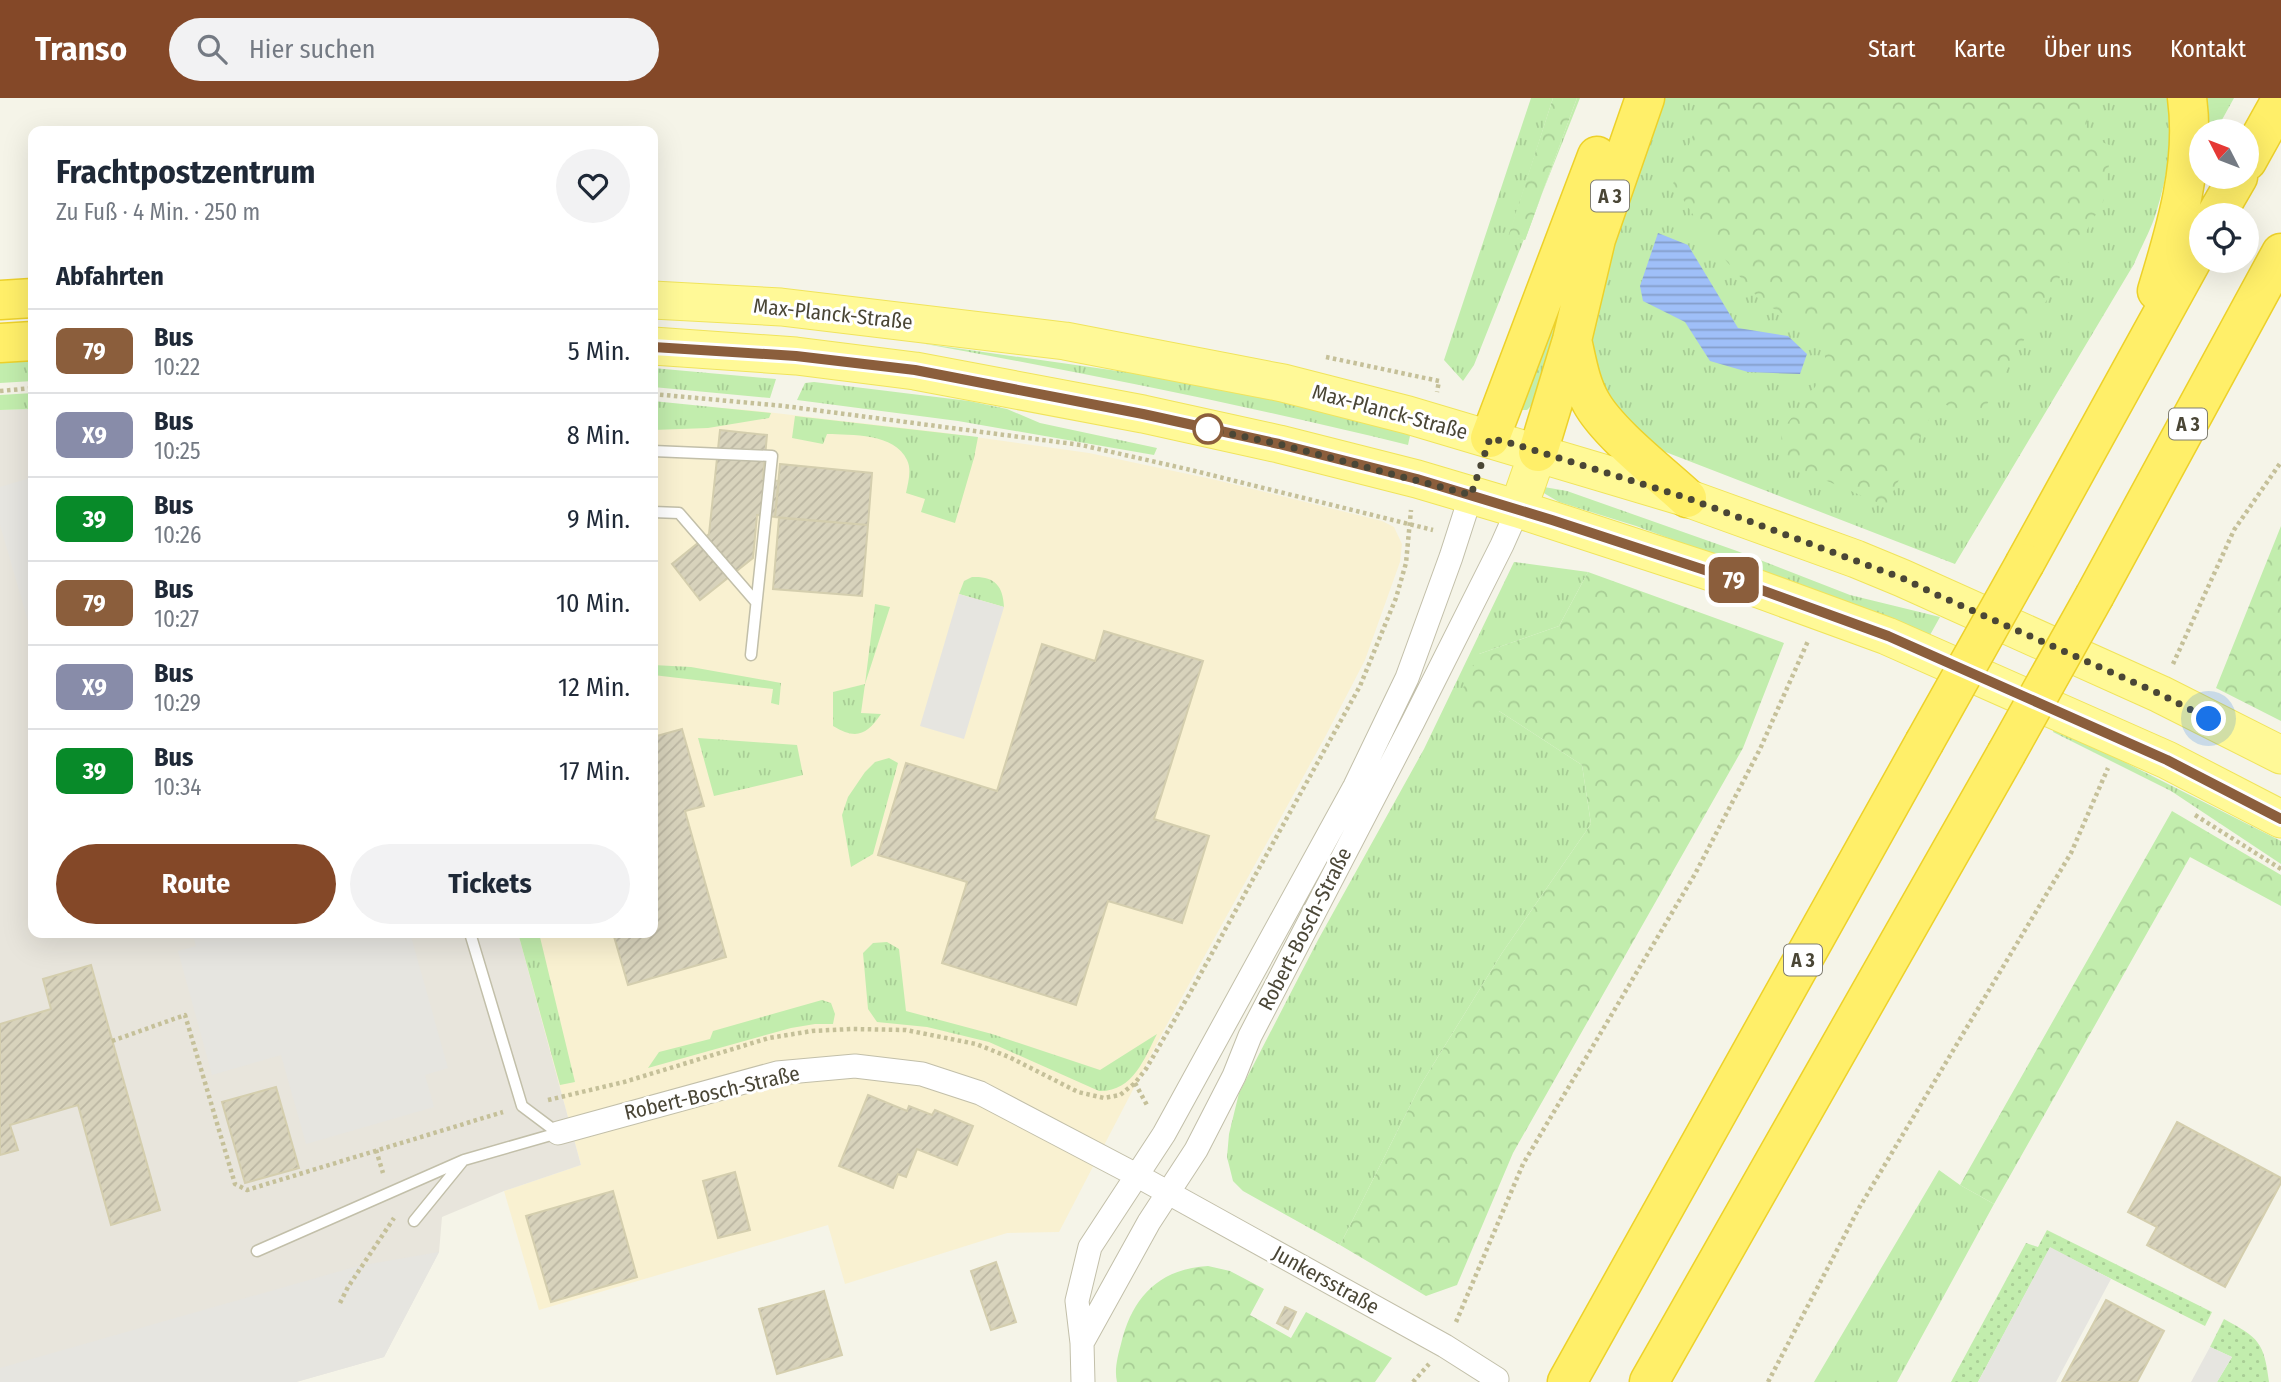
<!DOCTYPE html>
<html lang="de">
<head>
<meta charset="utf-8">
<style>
	body { margin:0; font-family:"Fira Sans Condensed",sans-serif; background:#f2f2f3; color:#1f2937; height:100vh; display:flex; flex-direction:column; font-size:26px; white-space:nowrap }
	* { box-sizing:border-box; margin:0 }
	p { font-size:23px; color:#747a83 }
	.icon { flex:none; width:38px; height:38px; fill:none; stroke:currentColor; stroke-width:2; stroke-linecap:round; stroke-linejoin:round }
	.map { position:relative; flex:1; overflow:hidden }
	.details { position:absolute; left:28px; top:28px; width:630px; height:812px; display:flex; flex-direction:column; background:#fff; border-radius:14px; box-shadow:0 7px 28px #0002 }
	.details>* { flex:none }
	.badge { padding:0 14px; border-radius:10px; font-size:24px; line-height:46px }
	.needle { width:46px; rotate:312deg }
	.fabs { position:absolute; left:2189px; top:21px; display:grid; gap:14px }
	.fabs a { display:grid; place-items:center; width:70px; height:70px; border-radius:50%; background:#fff; box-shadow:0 7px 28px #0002; font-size:35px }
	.you { position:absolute; width:35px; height:35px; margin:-18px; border:5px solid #fff; border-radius:50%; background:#1a73e8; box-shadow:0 0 0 10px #1a73e833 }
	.map>.badge { position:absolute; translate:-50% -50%; box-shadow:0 0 0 4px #fff }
	h2 { padding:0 28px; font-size:26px; line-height:63px }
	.round { display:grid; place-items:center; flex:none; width:74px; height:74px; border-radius:37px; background:#f2f2f3 }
	.headline { display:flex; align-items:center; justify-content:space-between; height:119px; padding:0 28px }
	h1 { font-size:33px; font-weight:700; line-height:52px }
	.cta { display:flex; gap:14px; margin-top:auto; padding:14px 28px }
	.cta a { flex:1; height:80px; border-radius:42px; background:#844828; color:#fff; font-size:28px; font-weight:700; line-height:80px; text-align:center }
	.cta a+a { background:#f2f2f3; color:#1f2937 }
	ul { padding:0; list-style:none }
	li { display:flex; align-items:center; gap:21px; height:84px; padding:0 28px; border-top:2px solid #e0e1e3 }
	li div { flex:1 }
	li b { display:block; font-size:26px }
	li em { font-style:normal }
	li .badge { min-width:77px; font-weight:700; text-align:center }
	header { display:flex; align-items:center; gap:42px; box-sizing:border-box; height:98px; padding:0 35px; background:#844828; color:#fff }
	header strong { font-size:33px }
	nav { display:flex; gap:38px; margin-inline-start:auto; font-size:24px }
	.search { width:490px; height:63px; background:#f2f2f3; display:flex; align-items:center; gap:18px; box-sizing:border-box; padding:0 24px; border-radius:38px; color:#747a83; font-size:26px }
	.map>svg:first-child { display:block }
</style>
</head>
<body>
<header>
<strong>Transo</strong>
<div class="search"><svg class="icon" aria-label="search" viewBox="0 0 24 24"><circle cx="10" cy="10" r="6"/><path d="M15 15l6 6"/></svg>Hier suchen</div>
<nav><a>Start</a><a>Karte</a><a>Über uns</a><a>Kontakt</a></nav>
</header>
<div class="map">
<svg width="2281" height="1284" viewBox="0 0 2281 1284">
	<defs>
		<pattern id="grass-tufts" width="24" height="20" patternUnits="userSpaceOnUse" patternTransform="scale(1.75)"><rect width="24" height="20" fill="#c2edad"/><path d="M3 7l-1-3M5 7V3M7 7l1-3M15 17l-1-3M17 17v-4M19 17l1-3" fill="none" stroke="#a8cd95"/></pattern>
		<pattern id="forest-crowns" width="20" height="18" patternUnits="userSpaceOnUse" patternTransform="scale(1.75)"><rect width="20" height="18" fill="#c2edad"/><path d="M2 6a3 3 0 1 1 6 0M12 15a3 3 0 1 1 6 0" fill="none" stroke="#a8cd95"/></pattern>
		<pattern id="garden-dots" width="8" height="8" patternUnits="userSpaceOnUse" patternTransform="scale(1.75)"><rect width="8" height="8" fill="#c2edad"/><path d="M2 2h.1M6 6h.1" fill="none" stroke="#a8cd95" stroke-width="1.8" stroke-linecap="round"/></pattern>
		<pattern id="water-rules" width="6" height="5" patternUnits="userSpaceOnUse" patternTransform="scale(1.75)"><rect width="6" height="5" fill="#9fbff8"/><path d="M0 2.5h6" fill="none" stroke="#849dca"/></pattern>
		<pattern id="building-hatch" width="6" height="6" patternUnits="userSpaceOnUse" patternTransform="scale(1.75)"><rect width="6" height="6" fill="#d8d3bc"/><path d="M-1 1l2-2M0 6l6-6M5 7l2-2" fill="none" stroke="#bbb6a2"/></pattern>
	</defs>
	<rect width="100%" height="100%" fill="#f5f4e8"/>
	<path fill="#f9f1d1" d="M 653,305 L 749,312 L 939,334 L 1089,355 L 1216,382 L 1382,423 L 1394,429 L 1402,446 L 1400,464 L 1365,562 L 1324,641 L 1165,930 L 1059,1134 L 1007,1135 L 845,1186 L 828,1127 L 539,1212 L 504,1093 L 581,1067 L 518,835 L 653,835 Z"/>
	<path fill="#e8e5dc" d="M 33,311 L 33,835 L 518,835 L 581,1067 L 504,1093 L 442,1119 L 439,1154 L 384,1259 L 296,1284 L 0,1284 L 0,312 Z"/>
	<path fill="url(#grass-tufts)" d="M 1531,0 L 1553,0 L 1509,138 L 1525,142 L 1577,0 L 1580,0 L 1474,267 L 1463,283 L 1444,262 Z
		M 1659,0 L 2174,0 C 2173,39 2168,77 2156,115 C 2151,132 2141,149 2134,166 L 1955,466 L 1663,353 L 1644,342 L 1614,318 L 1591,255 L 1593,214 Z
		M 2205,0 L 2234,0 L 2218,29 L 2210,29 Z
		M 1557,223 L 1536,303 L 1527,312 L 1520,312 L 1525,291 Z
		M 920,245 L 1167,280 L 1304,305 L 1411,333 L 1408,347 C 1246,307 1084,275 920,245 Z
		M 33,260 L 33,283 L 0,285 L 0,263 Z
		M 653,270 L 776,281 L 770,300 L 653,289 Z
		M 814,284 L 969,303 L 1007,311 L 1040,325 L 1157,350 L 1154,357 L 958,323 L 797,302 L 805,285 Z
		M 33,295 L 33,311 L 0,312 L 0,297 Z
		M 653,303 L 771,315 L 769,320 L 708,330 L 653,332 Z
		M 795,318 L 978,339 L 974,360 L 955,425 L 921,414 L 925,401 L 906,395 C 908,385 912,372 907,362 C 895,335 851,337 827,336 L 823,346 L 792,340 Z
		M 1544,389 L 1567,393 L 1737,453 L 1850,497 L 1940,519 L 1930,537 L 1636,428 L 1559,404 L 1542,394 Z
		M 1514,464 L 1588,474 L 1559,528 L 1479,556 L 1499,613 L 1582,667 L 1591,726 L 1502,855 L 1420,988 L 1340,1147 L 1243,1093 L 1233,1083 L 1227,1059 L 1229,1036 L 1239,995 L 1318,842 L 1424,651 Z
		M 972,479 C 994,478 1003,487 1004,509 L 959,496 L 964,483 Z
		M 875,506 L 890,509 L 865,586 L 861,615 L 881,616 C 867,637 856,642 833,628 L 833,594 L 865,586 Z
		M 653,567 L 691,569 L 781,585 L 779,607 L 771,605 L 773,591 L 653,577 Z
		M 2055,629 L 2281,743 L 2281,766 L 2171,693 L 2053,634 Z
		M 698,640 L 797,647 L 803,677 L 714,698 Z
		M 889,660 L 898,665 L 873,756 L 851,769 L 842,717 L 848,699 L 865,674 L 875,664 Z
		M 518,835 L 539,835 L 575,984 L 560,987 Z
		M 887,844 L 899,851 L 906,913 L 992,936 L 1100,972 L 1157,936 C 1144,961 1133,994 1099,993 L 989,944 L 927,929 L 877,924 L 868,911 L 863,855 L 873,845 Z
		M 822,902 L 831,905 L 835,916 L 833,926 L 815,926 L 791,930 L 648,970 L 659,954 L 710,941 L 713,933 Z
		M 1939,1072 L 1960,1087 L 1994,1106 L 1897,1284 L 1814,1284 Z"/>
	<path fill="url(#forest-crowns)" d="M 1553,0 L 1577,0 L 1525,142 L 1508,139 Z
		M 1708,0 L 2092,0 L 2084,37 L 2112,48 L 2103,104 L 1978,322 L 1938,303 L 1886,408 L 1780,363 L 1782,332 L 1828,272 L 1820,237 L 1762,204 L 1715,150 L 1673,86 Z
		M 2281,428 L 2281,623 L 2216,590 Z
		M 1588,474 L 1784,545 L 1743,650 L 1513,1055 L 1457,1187 L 1426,1198 L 1340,1147 L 1420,988 L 1502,855 L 1591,726 L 1582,667 L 1499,613 L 1480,626 L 1453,611 L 1479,556 L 1559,528 Z
		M 2172,713 L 2281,777 L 2281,808 L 2190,759 L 1994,1106 L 1960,1087 Z
		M 1208,1168 L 1230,1173 L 1264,1191 L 1250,1217 L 1291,1240 L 1306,1214 L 1392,1260 L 1375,1284 L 1117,1284 C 1114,1272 1118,1257 1121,1246 C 1132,1199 1159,1171 1208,1168 Z"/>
	<path fill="url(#garden-dots)" d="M 2047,1132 L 2212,1214 L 2205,1228 L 2050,1150 L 1978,1284 L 1951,1284 L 2026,1145 L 2038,1149 Z
		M 2224,1221 C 2259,1240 2264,1244 2269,1284 L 2217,1284 L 2232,1259 L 2210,1249 Z"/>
	<path fill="#e6e5e0" d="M 33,379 L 33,540 L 0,427 L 0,389 Z
		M 959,496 L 1004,509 L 964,641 L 920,628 Z
		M 192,835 L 410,835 L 448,970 L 425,977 L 434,1009 L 306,1046 L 281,957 L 212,977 L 178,853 L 196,848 Z
		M 2050,1149 L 2111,1181 L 2056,1284 L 1978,1284 Z
		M 439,1154 L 384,1259 L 296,1284 L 0,1284 L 0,1270 L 358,1168 Z
		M 2210,1249 L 2232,1259 L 2217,1284 L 2191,1284 Z"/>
	<path fill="url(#water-rules)" d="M 1658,135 L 1688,147 L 1738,230 L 1788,238 L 1807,256 L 1800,276 L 1748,274 L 1710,263 L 1685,224 L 1643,203 L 1640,188 Z"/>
	<path fill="url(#building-hatch)" stroke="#d4ceae" stroke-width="2" d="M 720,332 L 767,337 L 763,381 L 779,383 L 775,419 L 757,417 L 753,460 L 700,502 L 672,466 L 709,436 Z
		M 780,366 L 872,375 L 868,427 L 775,419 Z
		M 779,420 L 868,427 L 862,498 L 773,491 Z
		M 1104,533 L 1203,563 L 1154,721 L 1209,738 L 1182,825 L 1108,803 L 1076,907 L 942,865 L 967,784 L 878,757 L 906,665 L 997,693 L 1042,546 L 1095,563 Z
		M 682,631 L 704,708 L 685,713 L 726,859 L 628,887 L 613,835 L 653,835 L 653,639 Z
		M 91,867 L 160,1112 L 111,1127 L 78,1007 L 10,1027 L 18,1052 L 0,1057 L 0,926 L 51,911 L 43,881 Z
		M 276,989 L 299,1070 L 245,1085 L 222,1004 Z
		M 868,997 L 907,1013 L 909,1008 L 932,1017 L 935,1012 L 973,1028 L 957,1067 L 917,1051 L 906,1079 L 898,1076 L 893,1090 L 839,1068 Z
		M 2177,1024 L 2281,1080 L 2281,1085 L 2225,1189 L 2147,1147 L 2157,1129 L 2128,1114 Z
		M 735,1074 L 750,1132 L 718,1140 L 703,1083 Z
		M 613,1093 L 637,1179 L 551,1204 L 526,1118 Z
		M 996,1164 L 1016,1224 L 991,1232 L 971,1173 Z
		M 824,1193 L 842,1257 L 777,1276 L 759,1211 Z
		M 2106,1202 L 2164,1233 L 2137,1284 L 2062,1284 Z
		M 1285,1209 L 1296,1214 L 1288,1231 L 1277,1225 Z"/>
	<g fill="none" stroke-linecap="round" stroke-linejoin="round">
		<g stroke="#c2bfa9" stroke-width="13">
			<path id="lane" d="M 653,353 L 772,358 L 751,557
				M 653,414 L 679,415 L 756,504
				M 470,835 L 522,1008 L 558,1035
				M 414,1123 L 462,1064
				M 257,1153 L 464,1062 L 558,1035"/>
		</g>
		<g stroke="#c2bfa9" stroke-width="25">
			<path id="street" d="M 558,1035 L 777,975 L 855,968 L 922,976 L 980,995 L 1138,1078 L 1445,1248 L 1497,1281
				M 1082,1245 L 1149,1124 L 1196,1052 L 1234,978 L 1250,938 L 1413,624 L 1502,447 L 1518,411
				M 1083,1284 L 1082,1245 L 1077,1203 L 1090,1149 L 1164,1036 L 1355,688 L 1407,580 L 1451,459 L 1471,397"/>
		</g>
		<g stroke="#f0e45c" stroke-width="39">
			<path id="primary" d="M 653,202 L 781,209 L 1065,243 L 1283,285 L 1408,317 L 1687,400 L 1856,461 L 1902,480 L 2160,596 L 2281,657
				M 653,248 L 796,258 L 915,273 L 1143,316 L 1279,346 L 1417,381 L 1518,411 L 1723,478 L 1887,538 L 2167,662 L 2281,721
				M 1518,411 L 1538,354"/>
		</g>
		<g stroke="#edd12a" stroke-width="41">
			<path id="highway" d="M 2247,63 L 2281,2
				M 2216,117 L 2238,79
				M 2157,193 C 2176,131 2196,65 2187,0
				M 0,202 L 33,200
				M 1572,242 C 1577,263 1580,285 1591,304 C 1608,335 1660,375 1687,400
				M 0,245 L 33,243
				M 1490,340 L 1597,58
				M 1538,354 L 1572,242 L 1596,141 L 1645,0
				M 2025,465 L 2202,144
				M 2095,497 L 2281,155
				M 1567,1284 L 1924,645
				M 1649,1284 L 2006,656"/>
		</g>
		<path stroke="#c5c099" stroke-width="4.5" stroke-dasharray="3.5 3.5" stroke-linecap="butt" d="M 1326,259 L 1439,283 L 1437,294
			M 0,293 L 33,290
			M 653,296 L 784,308 L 1081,347 L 1191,372 L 1433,432
			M 2173,566 L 2234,432 L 2281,364
			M 2195,717 L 2281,771
			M 112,943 L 185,917 L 235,1086 L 247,1092 L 503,1014
			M 1135,985 L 1148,1009
			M 548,1002 L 624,984 L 769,940 L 812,933 L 851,931 L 906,932 L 976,946 L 1009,959 L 1078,994 L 1104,1000 L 1120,997 L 1135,985 L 1146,971 L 1190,895 L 1360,588 L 1396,500 L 1406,465 L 1411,412
			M 376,1052 L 383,1075
			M 340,1205 L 348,1189 L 394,1120
			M 1456,1224 L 1523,1066 L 1695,776 L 1760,651 L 1808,543
			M 1413,1284 L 1429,1266
			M 1768,1284 L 1859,1110 L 2071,755 L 2108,670"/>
		<use href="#lane" stroke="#fff" stroke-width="10"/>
		<use href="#street" stroke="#fff" stroke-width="23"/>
		<use href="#primary" stroke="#fff997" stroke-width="37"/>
		<use href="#highway" stroke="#ffef69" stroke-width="38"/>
		<g stroke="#edd12a" stroke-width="41" stroke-linecap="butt">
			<path id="highway-bridge" d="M 1924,645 L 2025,465
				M 2006,656 L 2095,497"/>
		</g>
		<use href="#highway-bridge" stroke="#ffef69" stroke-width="38"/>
	</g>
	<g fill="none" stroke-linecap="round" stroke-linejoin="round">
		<g stroke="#fff" stroke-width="16">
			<path id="line" d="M 653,249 L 796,258 L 915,272 L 1143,316 L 1279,346 L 1417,381 L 1552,422 L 1723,478 L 1888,538 L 2167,662 L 2281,721"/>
		</g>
		<use href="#line" stroke="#8b5e3c" stroke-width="10"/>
		<path stroke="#4a4636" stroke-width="7" stroke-dasharray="0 12.6" d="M 1208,331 L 1279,346 L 1471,397 L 1490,340 L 1514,346 L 1687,400 L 1902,480 L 1933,495 L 2160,596 L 2209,621"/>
	</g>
	<circle fill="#fff" stroke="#8b5e3c" stroke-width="3.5" cx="1208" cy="331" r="14"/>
	<g text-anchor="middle" stroke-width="6" stroke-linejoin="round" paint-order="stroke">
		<g fill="#fff" stroke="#807e72" stroke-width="2">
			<rect x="1591" y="82.5" width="38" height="31" rx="5"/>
			<rect x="2169" y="310.5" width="38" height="31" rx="5"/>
			<rect x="1784" y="846.5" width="38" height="31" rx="5"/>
		</g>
		<g font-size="19" font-weight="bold" fill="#4a4636">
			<text x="1610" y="105">A 3</text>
			<text x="2188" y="333">A 3</text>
			<text x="1803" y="869">A 3</text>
		</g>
		<g font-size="21" fill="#4a4636" stroke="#fff">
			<text transform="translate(833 216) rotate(6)" y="7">Max-Planck-Straße</text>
			<text transform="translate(1390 314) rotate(15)" y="7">Max-Planck-Straße</text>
			<text transform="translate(1305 831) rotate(-63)" y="7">Robert-Bosch-Straße</text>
			<text transform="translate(712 995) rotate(-13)" y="7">Robert-Bosch-Straße</text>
			<text transform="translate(1326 1182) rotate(29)" y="7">Junkersstraße</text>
		</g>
	</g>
</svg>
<div class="fabs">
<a><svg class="needle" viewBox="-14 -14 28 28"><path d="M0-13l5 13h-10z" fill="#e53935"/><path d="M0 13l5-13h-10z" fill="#747a83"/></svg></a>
<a><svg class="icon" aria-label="locate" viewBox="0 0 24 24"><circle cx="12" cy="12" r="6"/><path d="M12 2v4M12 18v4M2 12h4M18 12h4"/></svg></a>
</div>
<div class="you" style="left:2209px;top:621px"></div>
<b class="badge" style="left:1734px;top:482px;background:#8b5e3c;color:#fff">79</b>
<section class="details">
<div class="headline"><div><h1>Frachtpostzentrum</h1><p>Zu Fuß · 4 Min. · 250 m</p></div><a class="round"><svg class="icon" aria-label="heart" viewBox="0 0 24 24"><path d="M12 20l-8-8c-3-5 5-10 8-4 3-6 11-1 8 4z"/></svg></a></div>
<h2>Abfahrten</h2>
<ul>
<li><span class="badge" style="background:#8b5e3c;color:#fff">79</span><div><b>Bus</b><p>10:22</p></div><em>5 Min.</em></li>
<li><span class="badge" style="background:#888ca9;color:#fff">X9</span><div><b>Bus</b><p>10:25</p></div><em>8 Min.</em></li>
<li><span class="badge" style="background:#088a29;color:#fff">39</span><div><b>Bus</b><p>10:26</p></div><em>9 Min.</em></li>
<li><span class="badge" style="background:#8b5e3c;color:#fff">79</span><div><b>Bus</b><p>10:27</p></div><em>10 Min.</em></li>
<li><span class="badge" style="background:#888ca9;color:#fff">X9</span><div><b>Bus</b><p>10:29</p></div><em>12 Min.</em></li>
<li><span class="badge" style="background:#088a29;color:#fff">39</span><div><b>Bus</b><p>10:34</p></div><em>17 Min.</em></li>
</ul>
<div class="cta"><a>Route</a><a>Tickets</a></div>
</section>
</div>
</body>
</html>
